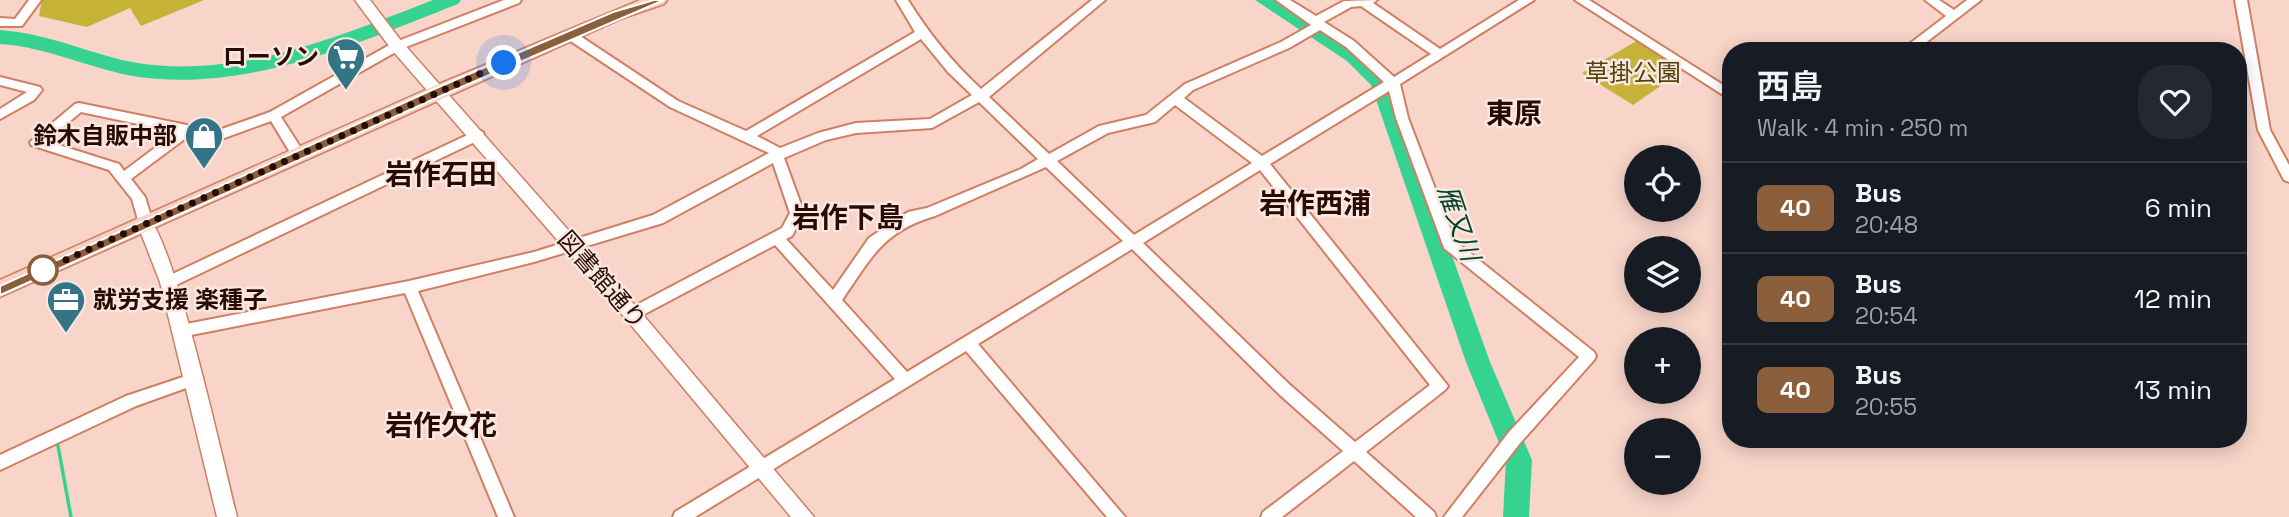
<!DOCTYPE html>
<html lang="en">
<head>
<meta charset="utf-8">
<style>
	body { margin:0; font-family:"Space Grotesk","Noto Sans JP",sans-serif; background:#242831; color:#f1f3f6; height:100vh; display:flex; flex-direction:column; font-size:26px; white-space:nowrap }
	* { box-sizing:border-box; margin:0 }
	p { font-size:23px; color:#9ea1a6 }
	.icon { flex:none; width:38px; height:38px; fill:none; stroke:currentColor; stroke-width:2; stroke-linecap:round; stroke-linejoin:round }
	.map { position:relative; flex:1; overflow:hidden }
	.drawer { position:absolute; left:1722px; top:42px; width:525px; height:406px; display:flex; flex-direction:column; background:#171b24; border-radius:28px; box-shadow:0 4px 18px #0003 }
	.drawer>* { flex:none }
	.badge { padding:0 14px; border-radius:10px; font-size:24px; line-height:46px }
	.buttons { position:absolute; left:1624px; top:145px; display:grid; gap:14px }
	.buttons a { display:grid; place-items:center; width:77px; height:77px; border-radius:50%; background:#171b24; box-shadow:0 4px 18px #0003; font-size:35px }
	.you { position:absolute; width:35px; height:35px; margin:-18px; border:5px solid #fff; border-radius:50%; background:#1a73e8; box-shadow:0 0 0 10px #1a73e833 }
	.map>.badge { position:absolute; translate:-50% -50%; box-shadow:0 0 0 4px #fff }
	.round { display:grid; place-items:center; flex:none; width:74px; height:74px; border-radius:28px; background:#242831 }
	.head { display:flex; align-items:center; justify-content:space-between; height:119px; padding:0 35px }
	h1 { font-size:33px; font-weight:600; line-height:52px }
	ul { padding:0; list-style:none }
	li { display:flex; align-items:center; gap:21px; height:91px; padding:0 35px; border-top:2px solid #363941 }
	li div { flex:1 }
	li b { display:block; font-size:26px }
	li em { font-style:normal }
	li .badge { min-width:77px; font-weight:700; text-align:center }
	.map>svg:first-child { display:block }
</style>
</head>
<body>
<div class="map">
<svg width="2289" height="517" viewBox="0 0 2289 517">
	<rect width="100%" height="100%" fill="#f9d5c9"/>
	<path fill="#c6b237" d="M 42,0 L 204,0 L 141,26 L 130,8 L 87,27 L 39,16 Z
		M 1638,40 L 1685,69 L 1633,105 L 1582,73 Z"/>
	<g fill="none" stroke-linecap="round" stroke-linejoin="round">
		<path stroke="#36d390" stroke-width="3.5" d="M 58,446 L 71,517"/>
		<path fill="#36d390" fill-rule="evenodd" d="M 433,0 L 461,0 L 458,4 C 358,43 249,92 139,77 C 92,70 49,47 0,44 L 0,30 L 18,32 C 59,38 97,56 137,63 C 239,79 340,36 433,0 Z
			M 1255,0 L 1285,0 L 1361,51 L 1390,82 L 1490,362 L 1532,460 L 1529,517 L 1503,517 L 1506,460 L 1466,362 L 1371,85 L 1347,61 Z"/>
		<g stroke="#d07f63" stroke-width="4">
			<path id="minor" d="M 29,0 L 41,0 L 22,26 L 0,26 L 0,18 L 15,19 Z
				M 504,0 L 521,0 L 519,3 L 401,49 L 281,117 L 306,156 L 304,159 L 294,159 L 271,121 L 216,141 L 190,135 L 131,179 L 145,197 L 153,223 L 146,228 L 139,223 L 132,199 L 109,170 L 31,145 L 30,142 L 75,104 L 79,103 L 216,131 L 270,112 L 393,43 ZM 81,112 L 176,132 L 124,171 L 119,164 L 46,141 Z
				M 896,0 L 908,0 C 929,34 952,62 981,89 L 1092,0 L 1105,0 L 989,97 L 1049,154 L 1099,126 L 1146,115 L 1185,84 L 1281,42 L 1311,25 L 1276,0 L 1290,0 L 1316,16 L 1344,1 L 1377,0 L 1373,3 L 1440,49 L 1519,0 L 1534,0 L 1400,84 L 1408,118 L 1455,241 L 1594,352 L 1596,356 L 1594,360 L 1521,442 L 1462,517 L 1444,517 L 1509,432 L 1579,357 L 1444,248 L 1396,118 L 1389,91 L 1270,164 L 1448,386 L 1445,390 L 1366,452 L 1434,512 L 1436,517 L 1416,517 L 1354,461 L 1282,517 L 1261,517 L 1263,512 L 1343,451 L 1280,395 L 1132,249 L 978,344 L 1125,517 L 1107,517 L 966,351 L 695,517 L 673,517 L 675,512 L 895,379 L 775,245 L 637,318 L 627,318 L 625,314 L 627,310 L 782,228 L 790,213 L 773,163 L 663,223 L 534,262 L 418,291 L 514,517 L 498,517 L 405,293 L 181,337 L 176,335 L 174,331 L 176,327 L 181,325 L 409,281 L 534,252 L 653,215 L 769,153 L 670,107 L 566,38 L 564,35 L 566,32 L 574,32 L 678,101 L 746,131 L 915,32 ZM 1361,6 L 1431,54 L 1394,77 L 1354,41 L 1324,22 L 1351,7 ZM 1320,30 L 1346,47 L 1384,82 L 1262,156 L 1184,98 L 1193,90 L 1289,48 ZM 921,39 L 948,72 L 972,95 L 930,119 L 856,123 L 818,133 L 780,148 L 757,136 ZM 979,102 L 1038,159 L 1021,169 L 927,208 L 908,212 L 869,238 L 833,290 L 786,239 L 792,236 L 804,213 L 784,158 L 826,140 L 856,133 L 932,128 ZM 1175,105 L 1252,163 L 1134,235 L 1057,161 L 1108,133 L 1155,122 ZM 1046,167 L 1123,241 L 907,372 L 842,300 C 871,258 883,231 935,216 ZM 1260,170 L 1430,385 L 1355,442 L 1290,385 L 1143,243 Z
				M 1575,0 L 1589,0 L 1731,90 L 1731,100 Z
				M 1925,0 L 1939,0 L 1954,10 L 1967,0 L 1981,0 L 1915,51 L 1900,51 L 1946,16 Z
				M 2235,0 L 2247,0 L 2270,130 L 2289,165 L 2289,182 L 2284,180 L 2258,130 Z
				M 0,77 L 40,87 L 42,90 L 34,100 L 0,119 L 0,109 L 27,92 L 0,85 Z
				M 478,130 L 483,132 L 484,135 L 483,138 L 174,286 L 164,286 L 162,282 L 164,278 Z
				M 195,373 L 200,375 L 203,379 L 200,383 L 136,406 L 0,470 L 0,455 L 126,396 Z"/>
		</g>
		<g stroke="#d07f63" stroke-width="3">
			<path id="tertiary" d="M 355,0 L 370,0 L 402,42 L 638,309 L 814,517 L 791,517 L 626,319 L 392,50 Z
				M 146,217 C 171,224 227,478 237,517 L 217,517 L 160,282 L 137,223 Z"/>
		</g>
		<g stroke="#d07f63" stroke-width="3">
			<path id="secondary" d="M 640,0 L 667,0 L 664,4 L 623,18 L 0,297 L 0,280 L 432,87 Z"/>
		</g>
		<use href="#minor" fill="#fff" fill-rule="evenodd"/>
		<use href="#tertiary" fill="#fff" fill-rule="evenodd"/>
		<use href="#secondary" fill="#f5d2c5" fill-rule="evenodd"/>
	</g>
	<path fill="#8b5e3c" stroke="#fff" stroke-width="2" d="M 654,0 L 664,0 L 443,95 L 5,293 L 0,295 L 0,286 L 434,89 L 613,12 Z"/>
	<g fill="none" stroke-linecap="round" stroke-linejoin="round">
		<path stroke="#2a0b03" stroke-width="7" stroke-dasharray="0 12.6" d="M 43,270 L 504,63"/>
	</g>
	<defs>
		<g id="supermarket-pin" transform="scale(2.0125)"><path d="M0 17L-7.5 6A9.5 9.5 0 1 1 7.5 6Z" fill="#337487" stroke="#f9e7e1"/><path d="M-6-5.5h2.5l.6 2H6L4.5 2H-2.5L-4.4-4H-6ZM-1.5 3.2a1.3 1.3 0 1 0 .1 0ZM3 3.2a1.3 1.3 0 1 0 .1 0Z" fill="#fff"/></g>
		<g id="shop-pin" transform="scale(2.0125)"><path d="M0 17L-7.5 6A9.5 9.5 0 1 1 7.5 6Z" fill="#337487" stroke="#f9e7e1"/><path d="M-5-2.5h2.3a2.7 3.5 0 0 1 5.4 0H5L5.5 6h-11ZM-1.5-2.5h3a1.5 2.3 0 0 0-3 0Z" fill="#fff"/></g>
		<g id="office-pin" transform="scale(2.0125)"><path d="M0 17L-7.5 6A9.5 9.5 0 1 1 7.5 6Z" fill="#337487" stroke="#f9e7e1"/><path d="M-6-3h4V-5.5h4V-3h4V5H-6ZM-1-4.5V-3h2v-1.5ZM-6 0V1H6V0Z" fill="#fff"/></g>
	</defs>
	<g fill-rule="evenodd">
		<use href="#supermarket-pin" x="346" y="57"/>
		<use href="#shop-pin" x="204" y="136"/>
		<use href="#office-pin" x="66" y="300"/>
	</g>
	<circle fill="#fff" stroke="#8b5e3c" stroke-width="3.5" cx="43" cy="270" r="14"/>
	<g text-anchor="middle" stroke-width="5" stroke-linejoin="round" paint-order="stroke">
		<g font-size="24" font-weight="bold" fill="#2a0b03" stroke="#f9e7e1" text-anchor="end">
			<text x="319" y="65">ローソン</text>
			<text x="177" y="144">鈴木自販中部</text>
			<text x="93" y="308" text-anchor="start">就労支援 楽種子</text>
		</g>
		<g font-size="24" fill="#4e4407" stroke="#f9e7e1">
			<text x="1633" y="81">草掛公園</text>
		</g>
		<g font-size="24" fill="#2a0b03" stroke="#f9e7e1">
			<text transform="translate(602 280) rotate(49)" y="8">図書館通り</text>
		</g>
		<g font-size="26" font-style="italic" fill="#02442a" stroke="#f9e7e1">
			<text transform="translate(1459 223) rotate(71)" y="9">雁又川</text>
		</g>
		<g font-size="28" font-weight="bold" fill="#2a0b03" stroke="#f9e7e1">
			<text x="1514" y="123">東原</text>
			<text x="441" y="184">岩作石田</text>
			<text x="1315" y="213">岩作西浦</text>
			<text x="848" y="227">岩作下島</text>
			<text x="441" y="435">岩作欠花</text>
		</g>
	</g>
</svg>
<div class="buttons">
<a><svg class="icon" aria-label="locate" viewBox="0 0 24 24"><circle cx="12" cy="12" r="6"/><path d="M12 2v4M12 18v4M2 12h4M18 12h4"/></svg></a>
<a><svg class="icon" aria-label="layers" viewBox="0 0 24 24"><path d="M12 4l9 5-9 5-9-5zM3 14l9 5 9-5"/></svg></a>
<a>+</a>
<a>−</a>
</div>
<div class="you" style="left:504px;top:63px"></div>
<section class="drawer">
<div class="head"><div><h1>西島</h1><p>Walk · 4 min · 250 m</p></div><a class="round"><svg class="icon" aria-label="heart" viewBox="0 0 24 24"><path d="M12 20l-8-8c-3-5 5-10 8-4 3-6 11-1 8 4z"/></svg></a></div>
<ul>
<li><span class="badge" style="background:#8b5e3c;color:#fff">40</span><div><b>Bus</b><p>20:48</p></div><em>6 min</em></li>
<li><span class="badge" style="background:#8b5e3c;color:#fff">40</span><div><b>Bus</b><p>20:54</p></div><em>12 min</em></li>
<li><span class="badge" style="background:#8b5e3c;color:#fff">40</span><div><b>Bus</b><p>20:55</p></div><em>13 min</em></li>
</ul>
</section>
</div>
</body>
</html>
